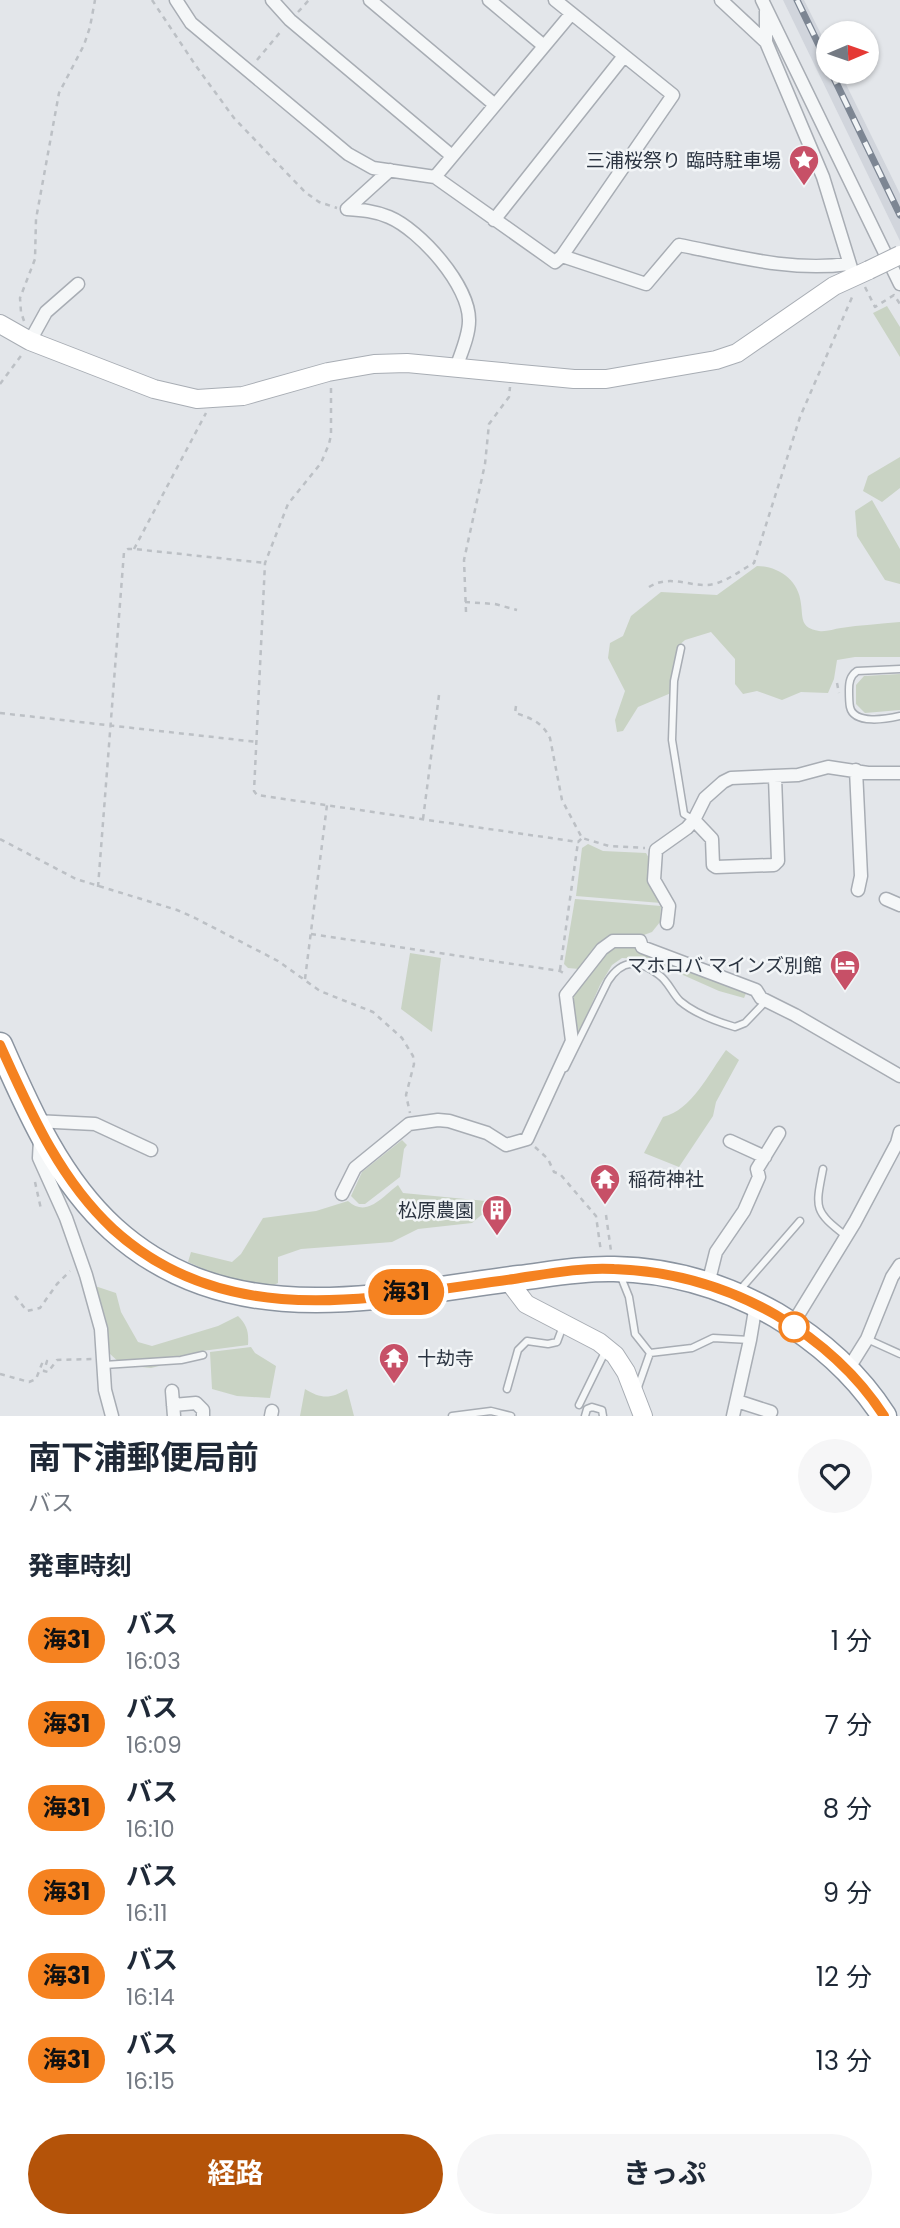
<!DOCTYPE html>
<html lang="ja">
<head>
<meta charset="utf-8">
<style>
	body { margin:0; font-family:Poppins,"Noto Sans JP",sans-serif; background:#f6f6f7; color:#1f2937; height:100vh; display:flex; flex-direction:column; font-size:26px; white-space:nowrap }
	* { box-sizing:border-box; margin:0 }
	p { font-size:23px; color:#747a83 }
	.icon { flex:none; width:38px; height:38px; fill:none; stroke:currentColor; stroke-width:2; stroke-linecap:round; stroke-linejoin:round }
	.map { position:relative; height:1416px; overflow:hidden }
	.details { display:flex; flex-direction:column; background:#fff; flex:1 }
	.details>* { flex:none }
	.badge { padding:0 14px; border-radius:23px; font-size:24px; line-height:46px }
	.needle { width:46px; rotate:88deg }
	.tools { position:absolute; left:816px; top:21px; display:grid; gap:14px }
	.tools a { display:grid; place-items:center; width:63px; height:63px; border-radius:50%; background:#fff; box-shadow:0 2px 5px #0004; font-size:35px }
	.map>.badge { position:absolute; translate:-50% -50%; box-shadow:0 0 0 4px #fff }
	h2 { padding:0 28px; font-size:26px; line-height:63px }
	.round { display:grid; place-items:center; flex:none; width:74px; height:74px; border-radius:37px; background:#f6f6f7 }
	.overview { display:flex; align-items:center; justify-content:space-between; height:119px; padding:0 28px }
	h1 { font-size:33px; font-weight:700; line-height:52px }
	.cta { display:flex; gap:14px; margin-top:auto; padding:14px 28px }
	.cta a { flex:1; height:80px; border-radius:42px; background:#b45309; color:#fff; font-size:28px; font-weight:700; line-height:80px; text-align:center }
	.cta a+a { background:#f6f6f7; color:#1f2937 }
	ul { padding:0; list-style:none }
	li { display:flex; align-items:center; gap:21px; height:84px; padding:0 28px }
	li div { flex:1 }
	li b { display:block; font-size:26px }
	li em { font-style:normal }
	li .badge { min-width:77px; font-weight:700; text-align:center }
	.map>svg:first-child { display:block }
</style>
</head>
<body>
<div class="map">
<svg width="900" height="1416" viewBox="0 0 900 1416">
	<rect width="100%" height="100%" fill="#e3e6ea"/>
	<path fill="#d1d5dc" d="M 783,0 L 804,0 L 828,48 L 828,72 L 840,72 L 900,194 L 900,241 Z"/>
	<path fill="#c9d3c4" d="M 887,306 L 900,327 L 900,357 L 873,313 Z
		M 900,457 L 900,488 L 882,502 L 863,491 L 868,476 Z
		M 872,500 L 900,549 L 900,584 L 885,580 L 857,536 L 855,511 Z
		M 757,566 C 778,566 799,580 801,604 C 803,618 800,628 819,631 C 826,632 834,629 841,628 C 860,625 880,624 900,622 L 900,657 L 855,657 L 837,660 L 834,679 L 828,693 L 801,692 L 782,700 L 757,691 L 743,694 L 735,684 L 735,659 L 711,632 L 685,640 L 677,647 L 671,693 L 638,707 L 623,731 L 617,732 L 615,720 L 625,691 L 608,658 L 610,643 L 623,636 L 631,616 L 661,592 L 717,595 Z
		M 900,674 L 900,710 L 865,713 L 856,704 L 856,685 L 864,676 Z
		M 588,844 L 603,851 L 646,853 L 650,860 L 661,903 L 576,896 L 582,848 Z
		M 575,899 L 661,906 L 660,922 L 652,932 L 641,936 L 627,935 L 579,969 L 568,968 L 564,964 Z
		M 639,944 L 748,989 L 744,998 L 719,991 L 647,959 L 622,958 L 612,965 L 600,985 L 576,1040 L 570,1004 L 575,987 L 609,946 Z
		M 410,953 L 441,958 L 432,1032 L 401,1009 Z
		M 726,1050 L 739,1060 L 716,1102 L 713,1116 L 679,1167 L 644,1153 L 663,1117 C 692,1110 709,1073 726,1050 Z
		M 402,1140 L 407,1145 L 404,1149 L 400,1177 L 365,1204 L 359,1204 L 351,1196 L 362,1172 Z
		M 398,1185 L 403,1193 L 507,1203 L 486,1211 L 472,1223 L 418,1229 L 392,1242 L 301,1249 L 278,1257 L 278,1283 L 267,1288 L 252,1282 L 225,1278 L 188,1262 L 191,1252 L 232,1262 L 241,1254 L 263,1218 L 316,1211 L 348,1201 C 367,1218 382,1197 398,1185 Z
		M 92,1285 L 116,1293 L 121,1312 L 138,1342 L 152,1346 L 218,1326 L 238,1316 C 247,1325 249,1332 248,1345 L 202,1351 L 183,1357 L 171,1357 L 159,1366 L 151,1368 L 122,1365 L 109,1353 L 105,1316 Z
		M 251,1347 L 255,1353 L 276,1366 L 270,1398 L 237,1396 L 212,1389 L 210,1352 Z
		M 305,1389 C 321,1399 331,1399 347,1389 L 354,1416 L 300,1416 Z"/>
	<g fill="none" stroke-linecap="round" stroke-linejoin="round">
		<g stroke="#a8adb4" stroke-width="9">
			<path id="lane" d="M 681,648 L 674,681 L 672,740 L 684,814 L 694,820
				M 900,669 L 857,671 C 850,676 849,682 849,690 C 849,695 849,702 850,707 C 854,725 887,719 900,716
				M 565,1068 L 608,981 C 622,959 639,959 659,975 C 668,981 672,993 680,1001 C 694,1013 718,1022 735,1027 L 745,1023 L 766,1001
				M 823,1169 C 815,1209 814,1211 846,1236
				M 621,1277 L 629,1297 L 635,1334 L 650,1353 L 692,1348 L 713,1338 L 750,1340
				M 739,1291 L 800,1221
				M 867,1339 L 900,1354
				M 104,1365 L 181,1360 L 203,1355
				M 507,1389 L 518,1350 L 527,1341 L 548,1344 L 557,1342 L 563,1326
				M 637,1390 L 650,1353
				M 579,1405 L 606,1350
				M 452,1416 L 491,1411 L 511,1416
				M 585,1416 L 587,1409 L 592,1407 L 602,1410 L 603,1416"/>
		</g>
		<g stroke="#a8adb4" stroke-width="15">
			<path id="street" d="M 176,0 L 191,23 L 348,154 L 373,168 L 435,177 L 555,262 L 562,256 L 673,95 L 555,0
				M 272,0 L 290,20 L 452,156
				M 370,0 L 495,105
				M 489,0 L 544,46
				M 721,0 L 766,42
				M 762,0 L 900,284
				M 766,11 L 766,42 L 823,177 L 852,271
				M 435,177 L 571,14
				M 347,209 C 362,210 375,211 389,217 C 420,230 470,286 469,321 C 469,336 461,353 456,368
				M 347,209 L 390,170
				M 494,220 L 624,56
				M 562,256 L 646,284 L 679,245 C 735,256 791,272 848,264
				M 30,341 L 46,312 L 78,284
				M 856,770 L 861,876 L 858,890
				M 694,820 L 712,839 L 713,865 L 716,867 L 774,865 L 778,861 L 775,777
				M 886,899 L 900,905
				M 667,923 L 669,906 L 654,880 L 656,850 L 687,828 L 694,820 L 705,798 L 723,782 L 731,778 L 798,775 L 828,767 L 868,773 L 900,773
				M 35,1121 L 95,1124 L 151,1150
				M 40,1139 L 39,1158 L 66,1218 L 86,1275 L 101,1329 L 105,1390 L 112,1416
				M 730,1141 L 765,1157
				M 342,1194 L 355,1168 L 409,1124 L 438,1120 L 449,1121 L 487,1133 L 506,1145 L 527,1139 L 572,1041 L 566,995 L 602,949 L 613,941 L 640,941 L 642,947 L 756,990 L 761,998 L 795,1015 L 900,1076
				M 708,1284 L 716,1252 L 744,1211 L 759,1177 L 757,1169 L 779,1133
				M 792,1325 L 855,1222 L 897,1143 L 900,1132
				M 847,1371 L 867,1339 L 892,1277 L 900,1265
				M 172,1391 L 174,1416
				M 737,1401 L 771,1412
				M 173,1405 L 196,1403 L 203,1410 L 203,1416
				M 271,1416 L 272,1411
				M 733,1416 L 750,1340 L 756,1304"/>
		</g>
		<g stroke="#a8adb4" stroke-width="20">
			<path id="secondary" d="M 0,324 L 30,341 L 154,389 L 197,399 L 243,396 L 328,372 L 374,364 L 407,363 L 574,379 L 606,379 L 716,360 L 737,353 L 834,286 L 869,270
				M 507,1279 L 526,1304 L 599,1342 L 615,1355 L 626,1372 L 643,1416"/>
		</g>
		<g stroke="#8b94a0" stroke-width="27">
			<path id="highway" d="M 0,1045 C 29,1111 59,1180 113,1229 C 230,1335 380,1296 519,1278 C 551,1274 582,1268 614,1269 C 671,1270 727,1287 776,1315 C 818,1340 857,1374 884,1416"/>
		</g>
		<path stroke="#bcc0c5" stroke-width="2.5" stroke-dasharray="5 5" stroke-linecap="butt" d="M 152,0 L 196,66 L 234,118 L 305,192 L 319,202 L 337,208
			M 298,12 L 309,0
			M 257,60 L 282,30
			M 865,287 L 875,307 L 894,295 L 900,304
			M 24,321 L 21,312 L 20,298 L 35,259 L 36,219 L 59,93 L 84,45 L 90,27 L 95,0
			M 0,384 L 23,353
			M 331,388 L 331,435 L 329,444 L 321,463 L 288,504 L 265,563 L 254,791 L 257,795 L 578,842 L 582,838
			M 134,549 L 206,413
			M 649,587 C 671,573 693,589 714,584 C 729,580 741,570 754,563 L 800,417 L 853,295
			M 465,602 L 495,604 L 517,610
			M 466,612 L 464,560 L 485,464 L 489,424 L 509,397 L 510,387
			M 837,683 L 839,693
			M 516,706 L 515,713 C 531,718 542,722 550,738 L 562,800 L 582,838 L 609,846 L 645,848
			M 0,713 L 257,742
			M 423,819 L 439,695
			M 0,839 L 76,879 L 177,910 L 195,918 L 278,961 L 320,991 L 373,1012 L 402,1038 L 413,1056 L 414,1064 L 406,1095 L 410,1113
			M 98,887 L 124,552 L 128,549 L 134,549 L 265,563
			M 311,934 L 560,971 L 567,975
			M 560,970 L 578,842
			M 305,979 L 327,805
			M 535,1147 L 548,1159 L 554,1172 L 560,1174 L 596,1216 L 601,1252
			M 35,1182 L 41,1209
			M 606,1215 L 611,1251
			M 15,1296 L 27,1311 L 40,1308 L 57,1284 L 70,1271
			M 0,1374 L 29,1382 L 36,1379 L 43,1361 L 47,1361 L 44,1371 L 48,1372 L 57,1360 L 92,1359"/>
		<use href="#lane" stroke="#f5f7f8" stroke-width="6"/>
		<use href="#street" stroke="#f5f7f8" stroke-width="12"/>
		<use href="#secondary" stroke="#fff" stroke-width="18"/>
		<use href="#highway" stroke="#fff" stroke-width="24"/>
		<g stroke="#7d8693" stroke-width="7">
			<path id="rail" d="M 797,0 L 828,64
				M 831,72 L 900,215"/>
		</g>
		<use href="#rail" stroke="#f2f5f7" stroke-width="4.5" stroke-dasharray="13" stroke-linecap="butt"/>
		<g stroke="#a8adb4" stroke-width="20" stroke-linecap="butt">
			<path id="secondary-bridge" d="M 869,270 L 900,255"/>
		</g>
		<use href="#secondary-bridge" stroke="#fff" stroke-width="18"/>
	</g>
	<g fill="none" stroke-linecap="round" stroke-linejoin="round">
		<g stroke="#fff" stroke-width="16">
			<path id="line" d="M 0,1045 C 30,1111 59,1179 113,1229 C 228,1334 376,1297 514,1279 C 547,1274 581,1267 614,1269 C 671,1271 727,1287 776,1315 C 818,1340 857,1374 884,1416"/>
		</g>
		<use href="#line" stroke="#f58220" stroke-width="10"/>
	</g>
	<defs>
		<g id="sight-pin" transform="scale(1.575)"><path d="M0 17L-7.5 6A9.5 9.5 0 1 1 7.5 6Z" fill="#c75067" stroke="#f2f5f7"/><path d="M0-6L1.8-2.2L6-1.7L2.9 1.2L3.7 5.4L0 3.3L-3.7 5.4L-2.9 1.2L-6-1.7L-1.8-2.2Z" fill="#fff"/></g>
		<g id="hotel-pin" transform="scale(1.575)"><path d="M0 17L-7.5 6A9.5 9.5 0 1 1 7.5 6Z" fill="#c75067" stroke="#f2f5f7"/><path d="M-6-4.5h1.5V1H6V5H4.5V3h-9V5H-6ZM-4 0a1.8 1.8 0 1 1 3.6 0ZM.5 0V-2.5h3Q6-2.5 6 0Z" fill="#fff"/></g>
		<g id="temple-pin" transform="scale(1.575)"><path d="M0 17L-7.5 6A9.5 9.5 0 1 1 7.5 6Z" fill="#c75067" stroke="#f2f5f7"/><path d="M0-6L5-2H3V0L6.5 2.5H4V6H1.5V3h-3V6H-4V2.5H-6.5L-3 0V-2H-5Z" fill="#fff"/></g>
		<g id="building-pin" transform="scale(1.575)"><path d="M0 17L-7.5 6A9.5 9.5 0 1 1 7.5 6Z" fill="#c75067" stroke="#f2f5f7"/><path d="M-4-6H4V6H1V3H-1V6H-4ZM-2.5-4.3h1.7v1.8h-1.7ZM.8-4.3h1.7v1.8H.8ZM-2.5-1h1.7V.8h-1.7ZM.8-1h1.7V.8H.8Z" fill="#fff"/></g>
	</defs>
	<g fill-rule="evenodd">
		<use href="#sight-pin" x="804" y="160"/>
		<use href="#hotel-pin" x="845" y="965"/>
		<use href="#temple-pin" x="605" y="1179"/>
		<use href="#building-pin" x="497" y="1210"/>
		<use href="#temple-pin" x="394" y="1358"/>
	</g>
	<circle fill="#fff" stroke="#f58220" stroke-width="3.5" cx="794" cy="1327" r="14"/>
	<g text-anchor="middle" stroke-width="5" stroke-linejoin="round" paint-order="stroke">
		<g font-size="19" fill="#2b3441" stroke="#f2f5f7" text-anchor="end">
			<text x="781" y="167">三浦桜祭り 臨時駐車場</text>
			<text x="822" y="972">マホロバ マインズ別館</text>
			<text x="628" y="1186" text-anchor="start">稲荷神社</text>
			<text x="474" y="1217">松原農園</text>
			<text x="417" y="1365" text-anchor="start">十劫寺</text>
		</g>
	</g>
</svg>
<div class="tools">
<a><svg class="needle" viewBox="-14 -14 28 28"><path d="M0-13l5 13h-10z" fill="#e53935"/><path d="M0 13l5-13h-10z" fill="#747a83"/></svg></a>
</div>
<b class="badge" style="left:406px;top:1292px;background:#f58220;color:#111">海31</b>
</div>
<section class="details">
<div class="overview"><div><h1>南下浦郵便局前</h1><p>バス</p></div><a class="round"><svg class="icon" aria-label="heart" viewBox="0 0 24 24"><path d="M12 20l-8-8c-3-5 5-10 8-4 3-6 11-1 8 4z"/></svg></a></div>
<h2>発車時刻</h2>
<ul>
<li><span class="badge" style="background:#f58220;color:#111">海31</span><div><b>バス</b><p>16:03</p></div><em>1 分</em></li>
<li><span class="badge" style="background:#f58220;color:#111">海31</span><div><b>バス</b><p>16:09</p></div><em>7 分</em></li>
<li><span class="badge" style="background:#f58220;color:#111">海31</span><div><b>バス</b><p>16:10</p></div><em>8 分</em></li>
<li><span class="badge" style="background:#f58220;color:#111">海31</span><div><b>バス</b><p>16:11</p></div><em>9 分</em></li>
<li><span class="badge" style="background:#f58220;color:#111">海31</span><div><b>バス</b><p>16:14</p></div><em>12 分</em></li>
<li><span class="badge" style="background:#f58220;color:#111">海31</span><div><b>バス</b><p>16:15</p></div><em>13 分</em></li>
</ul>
<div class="cta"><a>経路</a><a>きっぷ</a></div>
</section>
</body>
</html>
